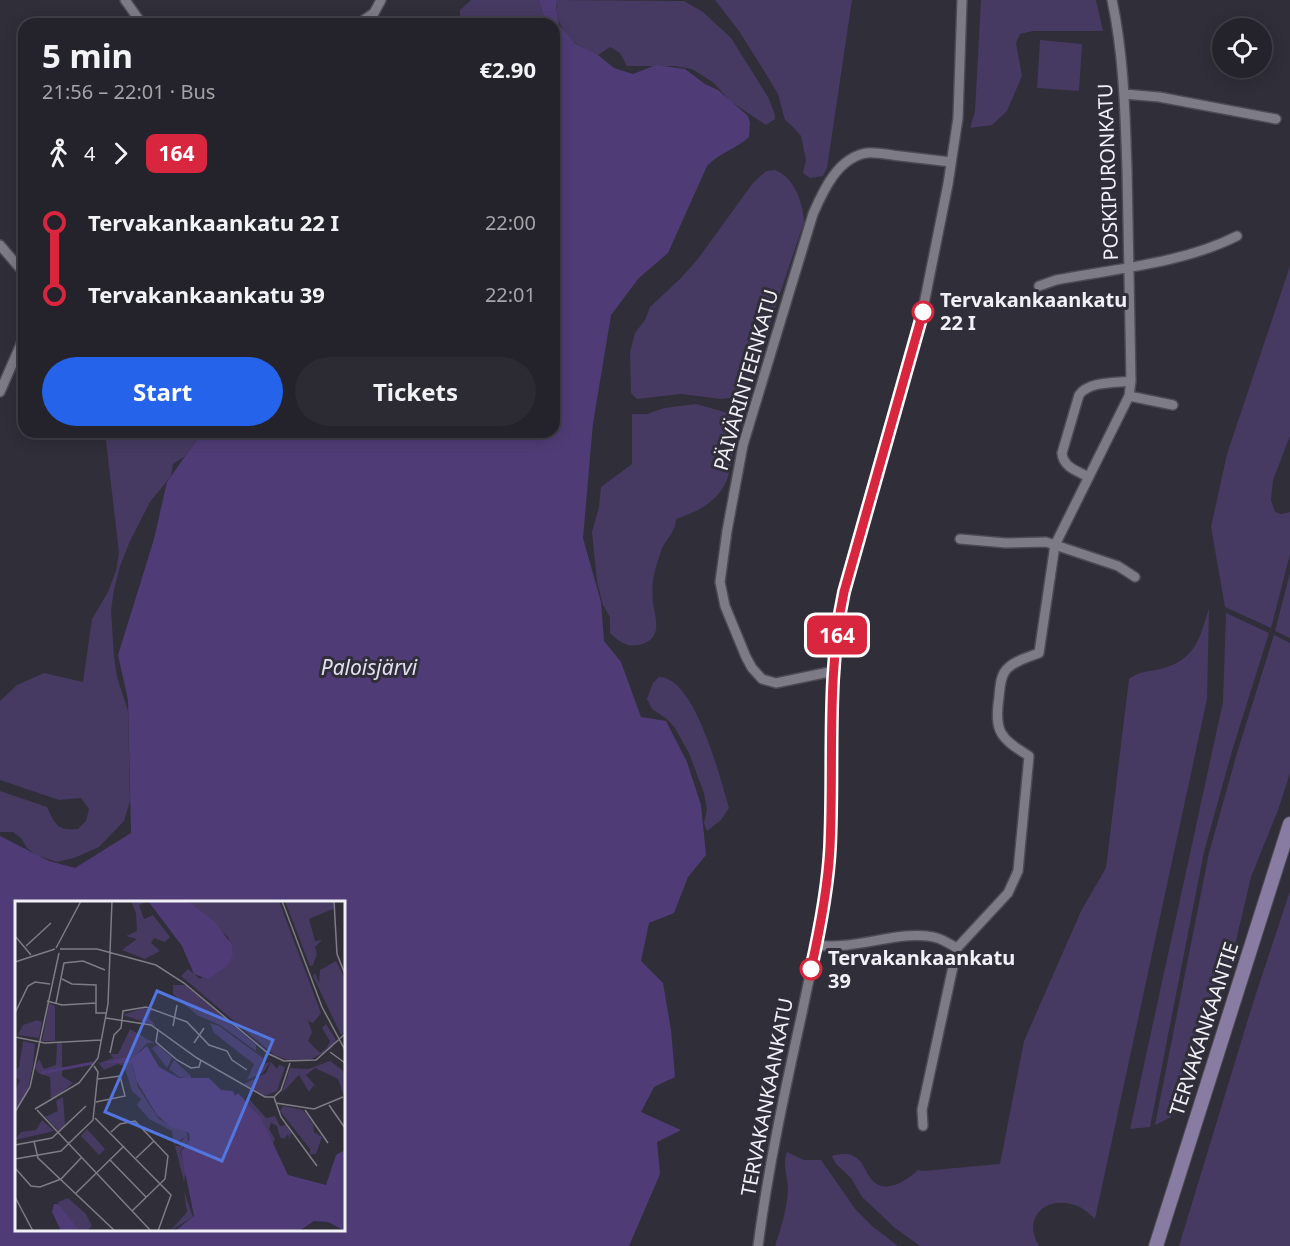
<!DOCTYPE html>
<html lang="en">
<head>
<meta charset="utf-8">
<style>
	body { margin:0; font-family:"Noto Sans",sans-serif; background:#2c2a32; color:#f1f3f6; height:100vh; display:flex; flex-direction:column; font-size:22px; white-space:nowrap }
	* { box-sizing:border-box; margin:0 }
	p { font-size:20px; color:#a3a4a8 }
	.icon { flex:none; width:33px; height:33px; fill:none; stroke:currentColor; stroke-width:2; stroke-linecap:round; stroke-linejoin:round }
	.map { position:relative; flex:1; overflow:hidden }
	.drawer { position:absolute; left:18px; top:18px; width:542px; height:420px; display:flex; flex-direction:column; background:#24222a; border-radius:18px; box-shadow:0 3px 15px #0003,0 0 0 2px #413f47 }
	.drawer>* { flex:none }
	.badge { padding:0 12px; border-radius:9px; font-size:21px; line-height:39px }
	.tools { position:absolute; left:1212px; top:18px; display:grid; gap:12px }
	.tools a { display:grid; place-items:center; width:60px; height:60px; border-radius:50%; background:#24222a; box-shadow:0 3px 15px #0003,0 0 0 2px #413f47; font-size:30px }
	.map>.badge { position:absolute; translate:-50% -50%; box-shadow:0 0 0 3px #fff }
	.legs { display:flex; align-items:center; gap:9px; height:66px; padding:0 24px; font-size:20px }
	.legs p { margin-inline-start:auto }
	.overview { display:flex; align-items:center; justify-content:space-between; height:102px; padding:0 24px }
	h1 { font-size:33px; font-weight:700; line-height:45px }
	.action { display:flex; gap:12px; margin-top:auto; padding:12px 24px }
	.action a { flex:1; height:69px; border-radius:36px; background:#2563eb; color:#fff; font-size:24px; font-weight:700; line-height:69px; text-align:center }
	.action a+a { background:#2c2a32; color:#f1f3f6 }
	ul { padding:0 24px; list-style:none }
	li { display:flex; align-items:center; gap:21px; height:72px; font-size:22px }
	li i { display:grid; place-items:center; width:9px; height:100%; margin:0 8px; background:currentColor }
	li i::after { content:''; width:15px; height:15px; margin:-8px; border:4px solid; border-radius:50%; background:#24222a }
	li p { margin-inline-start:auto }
	li:first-child i { background:linear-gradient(#0000 50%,currentColor 0) }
	li:last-child i { background:linear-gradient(currentColor 50%,#0000 0) }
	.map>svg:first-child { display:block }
</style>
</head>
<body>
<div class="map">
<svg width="1290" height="1246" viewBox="0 0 1290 1246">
	<rect width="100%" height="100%" fill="#302e38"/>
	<path fill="#463a62" d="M 471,0 L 539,0 L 546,24 L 460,24 L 460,10 Z
		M 557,0 L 684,1 L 703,12 L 731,38 L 768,97 L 774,112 L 775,119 L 766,125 L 730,101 L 714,83 L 692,69 L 675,66 L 627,66 L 620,53 L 610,47 L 598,55 C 574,46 553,28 557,0 Z
		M 715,0 L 852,0 L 827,168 L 823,176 L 810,178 L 803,173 L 806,160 L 801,136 L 794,128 L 785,120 L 778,94 L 766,74 L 739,31 Z
		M 981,0 L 1096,0 L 1103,31 L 1033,31 L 1020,34 L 1016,43 L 1022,76 L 1007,111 L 992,125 L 970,128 L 975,112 Z
		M 1040,40 L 1082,44 L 1079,91 L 1037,88 Z
		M 775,170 C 794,177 803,202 804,222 L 752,377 L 738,397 L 721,399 L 681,394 L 637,399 L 631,393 L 630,352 L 635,333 L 645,320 L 650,307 L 681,278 L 697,260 L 753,183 L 766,171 Z
		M 1290,266 L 1290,436 L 1273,480 L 1271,500 L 1275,512 L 1281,514 L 1290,512 L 1290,554 L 1271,628 L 1225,607 L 1211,527 L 1227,454 Z
		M 696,404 L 728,413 L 735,420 C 732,474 733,500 676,519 C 676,530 667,539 662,548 C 659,557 656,566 654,575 C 652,584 652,594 653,603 C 656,621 663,639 639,645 C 626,647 618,641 610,633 L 610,617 L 603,605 L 597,581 L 592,532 L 599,507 L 601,487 L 632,464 L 632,414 L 647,414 L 664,408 Z
		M 105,432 L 202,432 L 184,457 L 173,464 L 171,476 L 150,502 L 130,541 L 120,566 L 114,590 L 111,610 L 114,656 L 117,677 L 128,711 L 130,801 L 124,821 L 99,847 L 74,858 L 57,862 L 36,855 L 27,848 L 21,838 L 13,832 L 0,832 L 0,791 L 47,807 C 55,824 57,831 78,829 L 86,821 L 89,809 L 81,798 L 59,800 L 0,780 L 0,701 L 17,685 L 44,673 L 83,682 L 92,619 L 108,592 L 116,571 L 119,553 Z
		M 1290,573 L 1290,638 L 1275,631 Z
		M 1209,608 L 1207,699 L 1095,1219 C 1088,1212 1081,1206 1071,1204 C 1042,1197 1023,1221 1039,1246 L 920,1246 L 895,1228 L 862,1197 L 851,1178 L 836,1164 L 832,1156 C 840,1154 848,1152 855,1157 C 863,1161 864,1169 869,1176 C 882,1197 905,1182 918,1170 L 922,1171 L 1000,1164 L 1024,1041 L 1082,909 L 1106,868 L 1129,679 C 1139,671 1148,672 1160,669 C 1195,661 1200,638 1209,608 Z
		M 1226,613 L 1269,633 L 1232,751 L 1204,852 L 1150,1127 L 1130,1129 L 1223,702 Z
		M 1274,635 L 1290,643 L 1290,773 L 1278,810 L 1251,877 L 1235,945 L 1184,1104 L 1171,1117 L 1155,1125 L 1209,853 L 1237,753 Z
		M 659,677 C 695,676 721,781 729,808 L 721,820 L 707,831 L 704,823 L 707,810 L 704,793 L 689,753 L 675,728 L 667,719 L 652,709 L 647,699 L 653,683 Z
		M 1290,891 L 1290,1246 L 1179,1246 L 1252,1006 Z
		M 787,1152 L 804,1160 L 821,1160 L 856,1210 L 872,1226 L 898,1246 L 775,1246 C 781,1228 787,1209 788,1190 C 788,1178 782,1163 787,1152 Z"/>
	<path fill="#4f3c76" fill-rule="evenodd" d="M 539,0 L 557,0 L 556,7 L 559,25 L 576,44 L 598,55 L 614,68 L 633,74 L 656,65 L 685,69 L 705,84 L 718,90 L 748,116 L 750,123 L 749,137 C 736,149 719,153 707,166 L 668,253 L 639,278 L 611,315 L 593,423 L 583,538 L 601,602 L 604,641 L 621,662 L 641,717 L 666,721 L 687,762 L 701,805 L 706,855 L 688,877 L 674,913 L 649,923 L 641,961 L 663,983 L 671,1030 L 675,1077 L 654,1087 L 641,1112 L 681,1130 L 657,1142 L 660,1174 L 629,1246 L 0,1246 L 0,836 L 49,861 L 75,868 L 131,833 L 128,700 L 118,655 L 154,539 L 167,482 L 202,432 L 554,432 L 554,24 L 546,24 ZM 16,902 L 344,902 L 344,1230 L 16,1230 Z"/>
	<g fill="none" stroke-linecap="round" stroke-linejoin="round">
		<g stroke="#4c4a53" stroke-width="12">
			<path id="street" d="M 125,0 L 142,24
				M 358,24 L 374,13 L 381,0
				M 1124,94 L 1159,97 L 1276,119
				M 0,245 L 24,273
				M 1039,286 L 1056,280 C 1114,269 1184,263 1237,236
				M 0,392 L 24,337
				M 1129,396 L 1173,405
				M 1089,477 C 1077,471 1063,467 1062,453 L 1079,395 C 1089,381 1115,383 1131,381
				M 960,539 L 1006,543 L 1046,542 L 1118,566 L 1135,577
				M 834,671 L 776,683 L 762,679 L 752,668 L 746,657 L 725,606 L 720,582 L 727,531 L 743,445 L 813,214 C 823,191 838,157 867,153 C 878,152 889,155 900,156 C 917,158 934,160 951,162
				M 816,945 C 854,951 905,928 937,938 C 944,940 951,945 957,948
				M 923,1126 L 922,1110 L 957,948 L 1008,893 L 1018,871 L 1029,756 C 1000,738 994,732 999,697 C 1000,688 1000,677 1006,670 C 1013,661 1029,657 1039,653 L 1055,545 L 1129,396 L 1131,381 C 1130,311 1129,240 1127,169 C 1125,113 1124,56 1112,0
				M 758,1246 C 768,1168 785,1090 802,1013 C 810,973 820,933 825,892 C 838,793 823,689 844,592 L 923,309 L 948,184 L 958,118 L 962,0"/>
		</g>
		<g stroke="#4c4a53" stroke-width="16">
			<path id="secondary" d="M 1156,1246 L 1290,824"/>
		</g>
		<use href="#street" stroke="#7d7b86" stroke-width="9"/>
		<use href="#secondary" stroke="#887ca3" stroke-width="14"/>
	</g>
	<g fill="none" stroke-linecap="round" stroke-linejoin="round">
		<g stroke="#fff" stroke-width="14">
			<path id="line-1" d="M 811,969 C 820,929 828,888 830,847 C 834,763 826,675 844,592 L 923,312"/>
		</g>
		<use href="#line-1" stroke="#d7263d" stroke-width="9"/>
	</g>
	<g fill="#fff" stroke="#d7263d" stroke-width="3">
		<circle cx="923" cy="312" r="10"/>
		<circle cx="811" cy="969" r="10"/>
	</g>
	<g text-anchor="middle" stroke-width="6" stroke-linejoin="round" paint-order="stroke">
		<g font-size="20" fill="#f2f0f7" stroke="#302e38">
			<text transform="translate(1108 172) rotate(-92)" y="7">POSKIPURONKATU</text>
			<text transform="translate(746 380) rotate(-74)" y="7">PÄIVÄRINTEENKATU</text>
			<text transform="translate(1204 1029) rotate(-72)" y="7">TERVAKANKAANTIE</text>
			<text transform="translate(767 1097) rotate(-79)" y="7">TERVAKANKAANKATU</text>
		</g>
		<g font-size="20" font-weight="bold" fill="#f2f0f7" stroke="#302e38" text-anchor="start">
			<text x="940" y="307">Tervakankaankatu<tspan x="940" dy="23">22 I</tspan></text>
			<text x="828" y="965">Tervakankaankatu<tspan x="828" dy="23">39</tspan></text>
		</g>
		<g font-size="21" font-style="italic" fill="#e4e0f3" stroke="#302e38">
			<text x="369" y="675">Paloisjärvi</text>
		</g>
	</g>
	<g transform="translate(15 901)">
		<rect width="330" height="330" fill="#302e38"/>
		<path d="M 116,0 L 133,0 L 124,4 L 129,18 L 138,14 L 155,36 L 150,41 L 139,37 L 136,42 L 145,50 L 130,58 L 107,49 L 122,38 L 111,35 L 122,30 L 121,12 ZM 173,0 L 264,0 L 306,112 L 298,122 L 293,120 L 297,131 L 293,140 L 305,152 L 312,147 L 315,140 L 307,127 L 311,123 L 321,139 L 316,148 L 296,158 L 273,159 L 259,154 L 166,75 L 173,68 L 185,78 L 218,55 L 213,36 ZM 270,0 L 318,0 L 318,8 L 294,18 L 300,40 L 307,39 L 300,46 L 302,53 L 298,64 L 295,65 ZM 321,60 L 330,77 L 330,131 L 326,134 L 298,75 L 300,72 L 304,82 L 305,69 ZM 158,84 L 171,84 L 241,144 L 241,150 L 205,124 L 182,114 L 158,93 ZM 34,102 L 40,105 L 40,140 L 27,140 ZM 128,107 L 137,109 L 134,117 L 141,125 L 108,114 ZM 22,119 L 27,121 L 24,137 L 3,134 L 8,124 ZM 195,122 L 204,125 L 248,157 L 246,163 L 255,161 L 248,172 L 232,179 L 239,163 L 199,132 ZM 115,128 L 139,142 L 132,142 L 117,159 L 110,156 L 89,162 L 117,162 L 123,186 L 144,218 L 172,232 L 173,240 L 165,251 L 171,269 L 169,281 L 160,245 L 167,245 L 164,243 L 171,235 L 159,244 L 157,230 L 134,218 L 122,204 L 126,198 L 117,190 L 109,165 L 103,163 L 89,169 L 84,162 L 98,157 L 95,153 L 103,153 ZM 8,140 L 20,143 L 18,164 L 12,193 L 0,210 L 0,190 L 5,179 L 0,176 L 0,169 L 4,166 ZM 42,142 L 47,142 L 47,175 L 58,182 L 36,200 L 35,176 L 23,172 L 20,166 L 24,158 L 29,168 L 41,164 ZM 143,144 L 157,157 L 152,167 L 137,147 ZM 159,159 L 176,175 L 176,178 L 164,176 L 154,168 ZM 315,160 L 330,171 L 329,195 L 323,178 L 300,167 L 291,174 L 305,190 L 299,184 L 294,191 L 284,174 L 267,192 L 275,167 L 293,168 ZM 256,161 L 262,168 L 264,164 L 270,166 L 262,190 L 250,195 L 229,183 L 251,172 ZM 48,196 L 50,224 L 44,230 L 30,216 L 43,210 L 41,200 ZM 235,199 L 251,217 L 260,215 L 265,225 L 271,224 L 276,231 L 275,239 L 273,233 L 269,238 L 265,236 L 262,225 L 256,222 L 254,228 L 260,238 L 257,245 L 247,219 L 231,200 ZM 268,205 L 288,209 L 298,223 L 299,231 L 307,236 L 301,253 L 295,253 L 295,248 L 265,210 ZM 27,219 L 39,230 L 0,239 L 6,231 L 21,229 ZM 72,228 L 90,248 L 84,254 L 66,235 ZM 169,290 L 178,316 L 155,330 L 172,311 ZM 53,297 L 71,313 L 77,325 L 72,330 L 65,330 L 45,307 L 43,301 Z" fill="#463a62"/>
		<path d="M 133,0 L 173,0 L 200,21 L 217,44 L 218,55 L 210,67 L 193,78 L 179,73 L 167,45 ZM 132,145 L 144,166 L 164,177 L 194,177 L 206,189 L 218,190 L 220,195 L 223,192 L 246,217 L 273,274 L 311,284 L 321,254 L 330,249 L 330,330 L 313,321 L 299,320 L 284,330 L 160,330 L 179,315 L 166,251 L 175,238 L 174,232 L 156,226 L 142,214 L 122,181 L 117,162 L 88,162 L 110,156 L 115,159 ZM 39,303 L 43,303 L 65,330 L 46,330 L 37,311 Z" fill="#4f3c76"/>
		<path fill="none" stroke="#4f3c76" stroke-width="3" d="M 26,172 L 78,162"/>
		<path fill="none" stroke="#7e7c84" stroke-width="1.5" d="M 267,0 L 307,106 L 330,149M 319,0 L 322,53 L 330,73M 0,35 L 16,54M 11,45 L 36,22M 41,47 L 66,0M 45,48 L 82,48 L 141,64 L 169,82 L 254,153 L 269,160 L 301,159 L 330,133M 0,61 L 40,48M 47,78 L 57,83 L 81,84 L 81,112 L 91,112M 32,100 L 47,104 L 81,102M 41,102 L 49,62 L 68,60 L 90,69M 0,112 L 13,85 L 20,81 L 35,83M 91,117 L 136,124 L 182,157 L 250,196 L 259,196M 158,125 L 162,104M 143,128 L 141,141 L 162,159 L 176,167 L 184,166 L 186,159M 0,136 L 30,142 L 86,139M 179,142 L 189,127M 315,151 L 330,162M 95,152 L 99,134 L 106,127 L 108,110 L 131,106 L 172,121 L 194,144 L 212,150 L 217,159 L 232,169M 275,162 L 266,189 L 259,196 L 261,202 L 299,208 L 328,196M 81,201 L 110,195 L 105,175 L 83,178M 261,202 L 266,216 L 302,265M 314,204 L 330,227M 20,208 L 64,182 L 83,157 L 93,103 L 97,0M 22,209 L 136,330M 290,209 L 313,242M 0,211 L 15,186 L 44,52M 80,217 L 156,294 L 143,330M 96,231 L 105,223 L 120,220 L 153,255 L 150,278 L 117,310M 19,240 L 23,257 L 100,330M 0,244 L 37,237 L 71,205M 121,257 L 139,240M 0,258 L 46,250 L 78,219 L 83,171 L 79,165M 95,259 L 131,296M 0,267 L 16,285 L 25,286 L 46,278 L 66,257M 61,292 L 109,245M 0,296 L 18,330"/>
		<path fill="#5276e0" fill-opacity="0.15" stroke="#5276e0" stroke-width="3" d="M 142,90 L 258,139 L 207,260 L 90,211 Z"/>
		<rect width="330" height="330" fill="none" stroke="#f2f0f7" stroke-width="3"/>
	</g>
</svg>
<div class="tools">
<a><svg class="icon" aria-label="locate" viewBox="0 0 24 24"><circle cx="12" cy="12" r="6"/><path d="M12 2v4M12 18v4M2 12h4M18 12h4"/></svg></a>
</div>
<b class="badge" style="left:837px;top:635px;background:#d7263d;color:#fff">164</b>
<section class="drawer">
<div class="overview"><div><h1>5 min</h1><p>21:56 – 22:01 · Bus</p></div><b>€2.90</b></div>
<div class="legs"><svg class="icon" aria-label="walk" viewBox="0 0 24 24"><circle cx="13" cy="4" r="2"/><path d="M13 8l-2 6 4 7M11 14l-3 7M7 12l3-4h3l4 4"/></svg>4<svg class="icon" aria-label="forward" viewBox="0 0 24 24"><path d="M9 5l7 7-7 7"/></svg><b class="badge" style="background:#d7263d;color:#fff">164</b></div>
<ul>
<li><i style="color:#d7263d"></i><b>Tervakankaankatu 22 I</b><p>22:00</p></li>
<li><i style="color:#d7263d"></i><b>Tervakankaankatu 39</b><p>22:01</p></li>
</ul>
<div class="action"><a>Start</a><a>Tickets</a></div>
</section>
</div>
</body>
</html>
